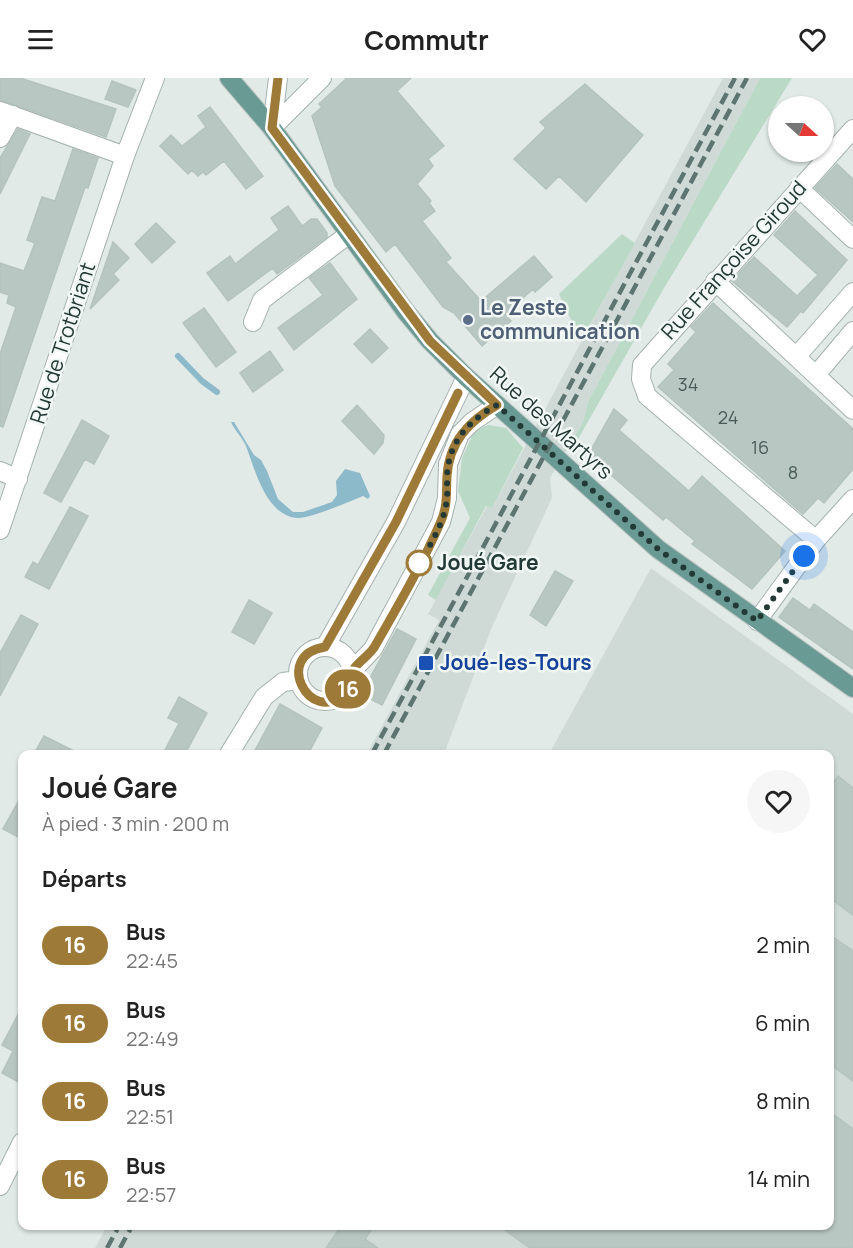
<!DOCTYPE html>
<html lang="fr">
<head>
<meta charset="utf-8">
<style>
	body { margin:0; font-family:Manrope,sans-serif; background:#f6f6f6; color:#222; height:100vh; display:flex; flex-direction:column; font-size:22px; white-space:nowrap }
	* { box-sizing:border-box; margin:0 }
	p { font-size:20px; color:#767676 }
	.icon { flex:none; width:33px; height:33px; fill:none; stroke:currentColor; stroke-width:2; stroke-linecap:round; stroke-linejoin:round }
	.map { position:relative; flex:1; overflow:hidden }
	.sheet { position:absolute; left:18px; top:672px; width:816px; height:480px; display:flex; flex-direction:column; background:#fff; border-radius:12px; box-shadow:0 2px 4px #0004 }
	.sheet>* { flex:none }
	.badge { padding:0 12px; border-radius:20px; font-size:21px; line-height:39px }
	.needle { width:39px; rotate:111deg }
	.controls { position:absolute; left:768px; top:18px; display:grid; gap:12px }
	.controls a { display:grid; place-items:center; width:66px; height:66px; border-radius:50%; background:#fff; box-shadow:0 2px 4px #0004; font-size:30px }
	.you { position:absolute; width:30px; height:30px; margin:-15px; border:4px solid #fff; border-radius:50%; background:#1a73e8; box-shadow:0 0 0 9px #1a73e833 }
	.map>.badge { position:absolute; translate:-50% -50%; box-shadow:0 0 0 3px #fff }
	h2 { padding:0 24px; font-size:22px; line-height:54px }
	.round { display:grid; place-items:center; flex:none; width:63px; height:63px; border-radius:32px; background:#f6f6f6 }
	.head { display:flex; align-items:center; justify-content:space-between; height:102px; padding:0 24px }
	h1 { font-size:28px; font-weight:700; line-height:45px }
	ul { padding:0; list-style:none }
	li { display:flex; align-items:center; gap:18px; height:78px; padding:0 24px }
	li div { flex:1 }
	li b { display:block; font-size:22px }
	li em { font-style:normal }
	li .badge { min-width:66px; font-weight:700; text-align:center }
	header { display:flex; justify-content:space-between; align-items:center; height:78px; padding:0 24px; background:#fff; font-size:27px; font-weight:700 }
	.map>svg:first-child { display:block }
</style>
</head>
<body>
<header><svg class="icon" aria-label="menu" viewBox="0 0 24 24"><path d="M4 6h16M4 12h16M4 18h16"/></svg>Commutr<svg class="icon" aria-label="heart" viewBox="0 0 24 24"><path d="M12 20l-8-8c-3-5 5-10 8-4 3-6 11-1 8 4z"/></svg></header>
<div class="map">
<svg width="853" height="1170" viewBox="0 0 853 1170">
	<rect width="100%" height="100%" fill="#e1eae7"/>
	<path fill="#cfdad6" d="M 723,0 L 760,0 L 588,324 L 583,344 L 550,400 L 552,420 L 492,549 L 444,676 L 367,676 L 439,542 L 428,536 L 487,428 L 492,430 Z
		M 651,490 L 853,636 L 853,1170 L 95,1170 L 107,1148 L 830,1148 L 830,676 L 549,676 Z"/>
	<path fill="#bbd9c7" d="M 760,0 L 792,0 L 664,210 L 573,370 L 570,366 L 583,344 L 588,324 Z
		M 622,156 L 635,165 L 581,263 L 559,216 Z
		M 488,347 L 506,350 L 523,370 L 492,430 L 486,428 L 436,522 L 428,517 L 470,440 L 458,413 L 462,380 L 472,358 L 469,355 Z"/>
	<path fill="#8dbaca" d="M 231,344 L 234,344 L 254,377 L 261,382 L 267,393 L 278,421 L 293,434 L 303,434 L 332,424 L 337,417 L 336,403 L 345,391 L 360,395 L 370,418 L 368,421 L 363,418 C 351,423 309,441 297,440 C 265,437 255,391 246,368 C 242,359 235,353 231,344 Z"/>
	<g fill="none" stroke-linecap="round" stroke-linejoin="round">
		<path stroke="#8dbaca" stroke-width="6" d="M 178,278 L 202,303 L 217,314"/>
	</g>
	<path fill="#b9c7c3" stroke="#b4c3be" stroke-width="1.5" d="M 0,0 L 20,0 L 116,31 L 106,59 L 0,22 Z
		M 347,0 L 411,0 L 397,13 L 444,68 L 428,81 L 433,88 L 417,106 L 431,123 L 429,125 L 435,133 L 422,143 L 451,180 L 446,184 L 481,223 L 534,178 L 552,199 L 535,214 L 533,211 L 505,236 L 511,243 L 482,268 L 454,235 L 443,229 L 395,166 L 386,174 L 335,108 L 312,38 L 322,29 L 319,26 Z
		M 112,3 L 136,12 L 128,29 L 105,21 Z
		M 585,6 L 643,57 L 586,124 L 559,98 L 546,111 L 514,81 L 546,50 L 540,44 Z
		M 210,29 L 263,98 L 246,111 L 224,83 L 206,97 L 203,94 L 198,98 L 192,92 L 188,96 L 160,68 L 171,57 L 182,68 L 206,49 L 198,38 Z
		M 18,51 L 30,56 L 0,116 L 0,80 Z
		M 73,71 L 98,80 L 88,110 L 85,109 L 3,349 L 0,348 L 0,276 L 16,229 L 7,225 L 9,217 L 0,214 L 0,185 L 24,193 L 35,165 L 27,162 L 42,119 L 55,123 Z
		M 837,86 L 853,101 L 853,144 L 815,110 Z
		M 288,128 L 302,148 L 311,141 L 317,141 L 327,155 L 327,159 L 277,196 L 273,190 L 228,223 L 207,195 L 230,178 L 235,186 L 279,152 L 271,140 Z
		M 795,133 L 847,182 L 803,235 L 801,233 L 787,249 L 732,203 L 754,179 L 797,218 L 818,197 L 774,157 Z
		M 156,145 L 175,164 L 152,185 L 135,166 Z
		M 113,164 L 129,180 L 113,196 L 119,202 L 90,231 Z
		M 330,185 L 357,221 L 294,272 L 278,250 L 323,217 L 309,200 Z
		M 713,225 L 853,351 L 853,391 L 824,425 L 818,420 L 803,436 L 658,309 L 674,292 L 668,286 L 696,254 L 691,249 Z
		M 204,230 L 236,274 L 216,289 L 183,245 Z
		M 370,251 L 388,270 L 372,285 L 354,266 Z
		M 270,273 L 283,292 L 253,314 L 240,295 Z
		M 357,327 L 384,357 L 383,365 L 374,376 L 342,343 Z
		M 614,331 L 627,342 L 619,352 L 689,413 L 702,398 L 785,473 L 752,511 L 692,466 L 695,463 L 666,439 L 663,442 L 588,377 Z
		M 82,342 L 109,358 L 94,386 L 85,381 L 61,424 L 44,415 Z
		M 70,429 L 88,438 L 49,511 L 25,499 L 33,484 L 38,487 Z
		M 555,493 L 573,503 L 546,548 L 530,537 Z
		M 793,520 L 810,532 L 814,526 L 853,554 L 853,591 L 779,539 Z
		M 249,522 L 272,535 L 254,566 L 232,554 Z
		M 21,537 L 38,546 L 0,618 L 0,575 Z
		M 397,551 L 416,561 L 382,627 L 361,616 Z
		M 179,619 L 207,635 L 185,676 L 163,676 L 179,645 L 168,640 Z
		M 280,626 L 322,650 L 308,676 L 253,676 Z
		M 44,658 L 80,676 L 34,676 Z
		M 838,698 L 853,710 L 853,837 L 830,820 L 830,710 Z
		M 22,717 L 22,761 L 3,751 Z
		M 830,857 L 853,873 L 853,1003 L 830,986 Z
		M 22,929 L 22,1006 L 2,995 L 13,973 L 2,967 Z
		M 830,1034 L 853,1051 L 853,1170 L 530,1170 L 499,1148 L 830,1148 Z
		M 352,1148 L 374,1148 L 365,1161 L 378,1170 L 326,1170 L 339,1151 Z"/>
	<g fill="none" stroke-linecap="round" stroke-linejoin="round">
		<g stroke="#a4b1ae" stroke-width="20">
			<path id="minor" d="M 0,33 L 125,78
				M 272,50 L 322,0
				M 272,50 L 278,0
				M 0,60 L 13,37
				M 799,110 L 853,161
				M 715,203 L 853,332
				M 253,244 L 262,222 L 349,156
				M 796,279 L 853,214
				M 816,297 L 853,253
				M 0,393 L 18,401
				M 0,452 L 125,78 L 155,0
				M 816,462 L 647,318 L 641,301 L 642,287 L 853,51
				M 757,543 L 816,462 L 853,421
				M298 596a27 27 0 1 1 54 0a27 27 0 1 1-54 0Z
				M 325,569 L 396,444 L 466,299
				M 352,593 L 373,571 L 441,444 L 447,420 L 448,386 L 460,356 L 472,344 L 497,327
				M 229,676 L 264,619 L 283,604 L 299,602
				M 0,1108 L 22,1064"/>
		</g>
		<g stroke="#bdc4c2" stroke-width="20">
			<path id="major" d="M 229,0 L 272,50 L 406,234 L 430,263 L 466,299 L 658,471 L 853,610"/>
		</g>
		<use href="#minor" stroke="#fff" stroke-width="18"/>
		<use href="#major" stroke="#699b94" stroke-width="18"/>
		<path stroke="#5d7471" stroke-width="4.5" stroke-dasharray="12 6" stroke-linecap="butt" d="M 372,676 L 735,0
			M 384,676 L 747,0
			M 107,1170 L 119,1148
			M 120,1170 L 132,1148"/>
	</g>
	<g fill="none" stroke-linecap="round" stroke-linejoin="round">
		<g stroke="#fff" stroke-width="14">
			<path id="line" d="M 278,0 L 272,50 L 430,263 L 497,327 C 469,343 449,364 447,398 C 446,414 448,427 441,443 C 423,485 398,528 375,568 C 370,577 359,583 353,592 C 349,600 352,609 344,616 C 310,648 272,577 325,569 L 396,444 L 458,315"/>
		</g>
		<use href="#line" stroke="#9e7a38" stroke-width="9"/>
		<path stroke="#233935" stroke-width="6" stroke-dasharray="0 10.8" d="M 419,485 C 429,470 443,446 446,427 C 448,418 447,409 447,399 C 448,365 468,343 497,327 L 658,471 L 757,543 L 804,478"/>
	</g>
	<circle fill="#5c6f8a" stroke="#f1f7f4" stroke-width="2" cx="468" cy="242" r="6"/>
	<circle fill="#fff" stroke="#9e7a38" stroke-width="3" cx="419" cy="485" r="12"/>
	<rect fill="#1a4fb4" stroke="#f1f7f4" stroke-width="2" x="418" y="577" width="16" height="16" rx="3"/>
	<g text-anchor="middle" stroke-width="5" stroke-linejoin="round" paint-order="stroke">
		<g font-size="18" fill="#485c58">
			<text x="688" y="313">34</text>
			<text x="728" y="346">24</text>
			<text x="760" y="376">16</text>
			<text x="793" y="401">8</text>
		</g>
		<g font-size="21" fill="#233935" stroke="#f1f7f4">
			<text transform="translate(734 182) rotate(-48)" y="7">Rue Françoise Giroud</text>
			<text transform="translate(63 265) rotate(-72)" y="7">Rue de Trotbriant</text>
			<text transform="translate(551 345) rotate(42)" y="7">Rue des Martyrs</text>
		</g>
		<g font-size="21" font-weight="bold" fill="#4e5e75" stroke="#f1f7f4" text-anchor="start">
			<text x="480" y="237">Le Zeste<tspan x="480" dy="24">communication</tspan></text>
		</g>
		<g font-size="21" font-weight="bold" fill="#233935" stroke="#f1f7f4" text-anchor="start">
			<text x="437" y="492">Joué Gare</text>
		</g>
		<g font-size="21" font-weight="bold" fill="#164399" stroke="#f1f7f4" text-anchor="start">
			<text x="440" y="592">Joué-les-Tours</text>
		</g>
	</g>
</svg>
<div class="controls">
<a><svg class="needle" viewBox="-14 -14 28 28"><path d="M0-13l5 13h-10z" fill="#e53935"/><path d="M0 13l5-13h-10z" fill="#767676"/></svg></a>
</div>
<div class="you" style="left:804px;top:478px"></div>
<b class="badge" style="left:348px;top:611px;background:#9e7a38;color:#fff">16</b>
<section class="sheet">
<div class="head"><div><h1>Joué Gare</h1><p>À pied · 3 min · 200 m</p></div><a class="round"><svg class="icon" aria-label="heart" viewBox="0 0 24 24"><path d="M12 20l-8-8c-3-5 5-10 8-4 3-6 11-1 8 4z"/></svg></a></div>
<h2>Départs</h2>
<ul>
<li><span class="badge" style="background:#9e7a38;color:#fff">16</span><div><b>Bus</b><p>22:45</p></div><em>2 min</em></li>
<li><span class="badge" style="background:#9e7a38;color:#fff">16</span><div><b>Bus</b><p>22:49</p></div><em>6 min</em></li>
<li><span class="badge" style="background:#9e7a38;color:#fff">16</span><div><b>Bus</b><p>22:51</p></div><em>8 min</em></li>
<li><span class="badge" style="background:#9e7a38;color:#fff">16</span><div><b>Bus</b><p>22:57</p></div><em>14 min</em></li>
</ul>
</section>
</div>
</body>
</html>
